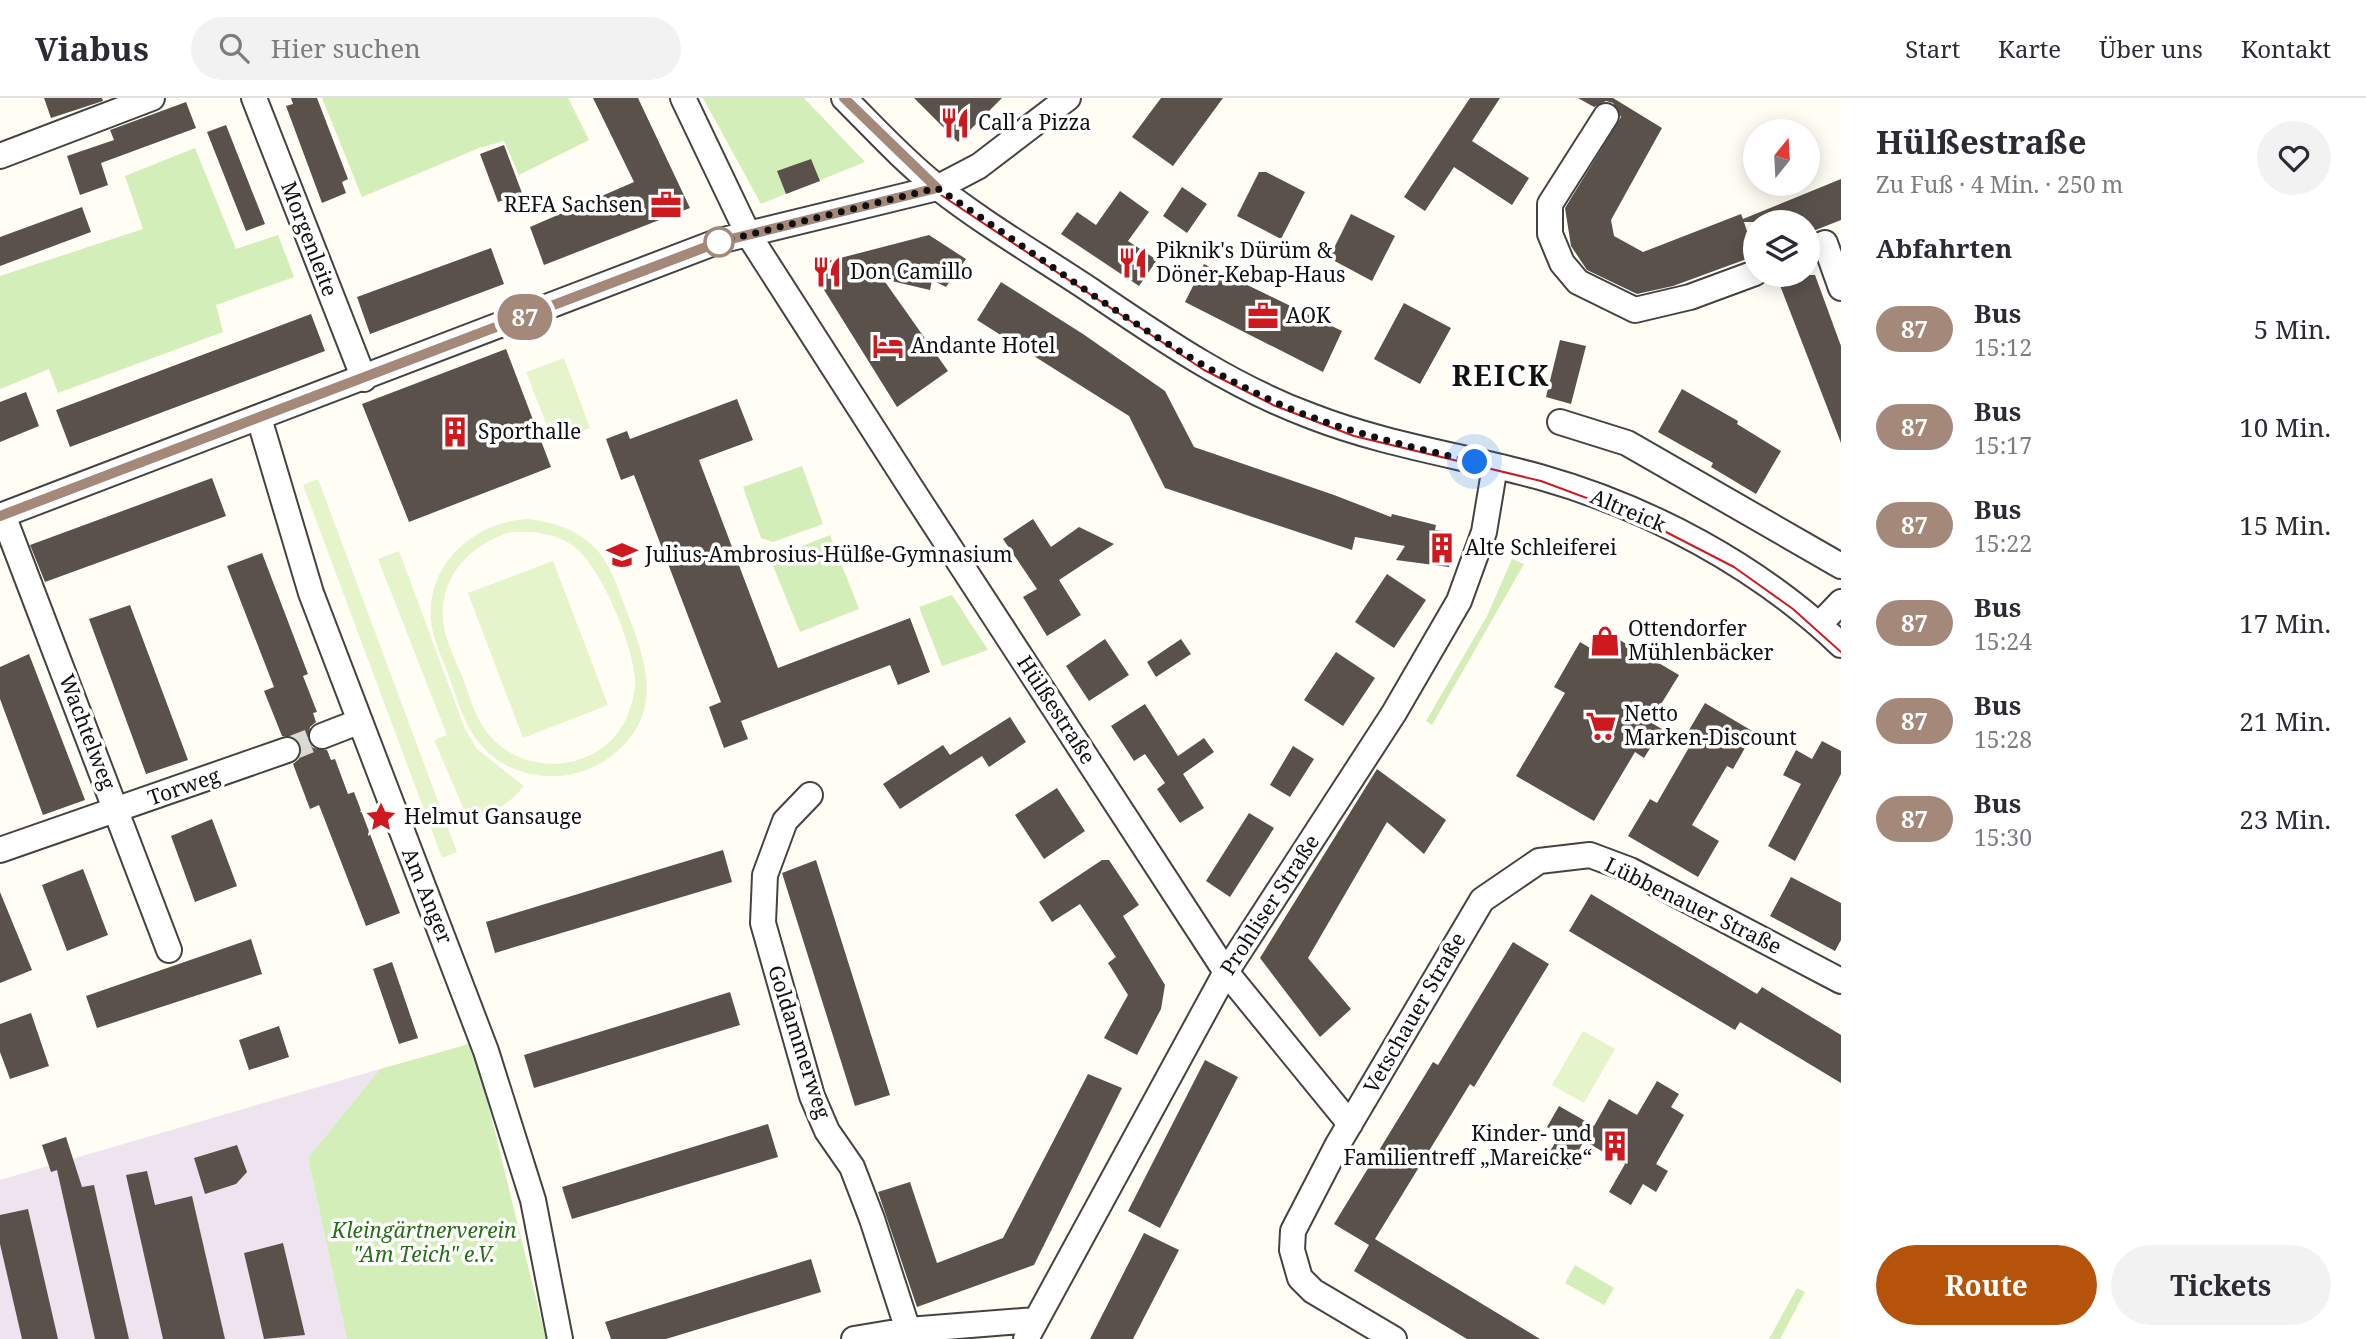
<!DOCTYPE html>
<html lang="de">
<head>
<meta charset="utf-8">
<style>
	body { margin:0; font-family:"Noto Serif",serif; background:#f2f2f3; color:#2b2b33; height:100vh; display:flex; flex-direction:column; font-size:26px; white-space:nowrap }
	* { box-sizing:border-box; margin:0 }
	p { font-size:23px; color:#7c7c81 }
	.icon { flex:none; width:38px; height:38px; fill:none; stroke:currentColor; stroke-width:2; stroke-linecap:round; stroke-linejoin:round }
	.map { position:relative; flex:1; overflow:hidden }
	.panel { display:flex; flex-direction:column; background:#fff; width:525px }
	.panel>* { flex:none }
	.badge { padding:0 14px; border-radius:23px; font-size:24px; line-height:46px }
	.needle { width:46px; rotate:18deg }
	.controls { position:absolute; left:1743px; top:21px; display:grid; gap:14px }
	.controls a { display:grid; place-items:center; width:77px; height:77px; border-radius:50%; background:#fff; box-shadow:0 4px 18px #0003; font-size:35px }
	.you { position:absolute; width:35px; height:35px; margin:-18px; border:5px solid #fff; border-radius:50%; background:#1a73e8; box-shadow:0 0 0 10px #1a73e833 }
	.map>.badge { position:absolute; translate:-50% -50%; box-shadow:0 0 0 4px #fff }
	h2 { padding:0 35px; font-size:26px; line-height:63px }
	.round { display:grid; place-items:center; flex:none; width:74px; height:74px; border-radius:37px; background:#f2f2f3 }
	.headline { display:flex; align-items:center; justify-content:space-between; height:119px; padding:0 35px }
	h1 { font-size:33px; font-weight:700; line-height:52px }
	.cta { display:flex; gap:14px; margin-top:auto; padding:14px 35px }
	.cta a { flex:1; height:80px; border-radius:42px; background:#b45309; color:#fff; font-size:28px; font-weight:700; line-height:80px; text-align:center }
	.cta a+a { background:#f2f2f3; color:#2b2b33 }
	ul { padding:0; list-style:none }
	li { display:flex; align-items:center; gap:21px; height:98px; padding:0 35px }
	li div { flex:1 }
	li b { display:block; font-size:26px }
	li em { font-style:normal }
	li .badge { min-width:77px; font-weight:700; text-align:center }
	header { display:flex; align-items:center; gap:42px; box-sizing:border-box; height:98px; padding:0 35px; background:#fff; border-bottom:2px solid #e1e1e2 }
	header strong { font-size:33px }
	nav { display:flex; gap:38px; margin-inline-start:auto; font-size:24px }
	.search { width:490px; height:63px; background:#f2f2f3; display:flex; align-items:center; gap:18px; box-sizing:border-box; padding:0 24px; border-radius:38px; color:#7c7c81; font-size:26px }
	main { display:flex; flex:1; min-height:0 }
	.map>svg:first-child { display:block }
</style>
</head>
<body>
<header>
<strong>Viabus</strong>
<div class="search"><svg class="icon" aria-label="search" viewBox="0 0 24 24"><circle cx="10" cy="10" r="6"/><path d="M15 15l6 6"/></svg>Hier suchen</div>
<nav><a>Start</a><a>Karte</a><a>Über uns</a><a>Kontakt</a></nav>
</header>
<main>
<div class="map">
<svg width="1841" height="1241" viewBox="0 0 1841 1241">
	<rect width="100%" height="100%" fill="#fffdf4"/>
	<path fill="#eee4ef" d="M 380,971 L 308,1060 L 347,1241 L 0,1241 L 0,1082 Z"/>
	<path fill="#d3eeb8" d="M 322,0 L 568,0 L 589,42 L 519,77 L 504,43 L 479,50 L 362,99 Z
		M 703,0 L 804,0 L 865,64 L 761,106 Z
		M 195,50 L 236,151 L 278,137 L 294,179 L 216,207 L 223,234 L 58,295 L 49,271 L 0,291 L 0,178 L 143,131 L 125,78 Z
		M 802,368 L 823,426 L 773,444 L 761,440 L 743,389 Z
		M 830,437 L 859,511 L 800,534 L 773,468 L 776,458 Z
		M 1512,461 L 1524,466 L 1432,627 L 1426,623 L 1487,518 Z
		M 952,497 L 988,552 L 942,568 L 919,509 Z
		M 473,945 L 546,1241 L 347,1241 L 308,1060 L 380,971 Z
		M 1575,1167 L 1614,1190 L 1604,1207 L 1565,1185 Z
		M 1797,1190 L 1805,1194 L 1780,1241 L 1769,1241 Z"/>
	<path fill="#e5f4cb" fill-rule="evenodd" d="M 564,260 L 590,330 L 553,343 L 526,274 Z
		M 318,381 L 457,754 L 442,760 L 303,387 Z
		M 528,421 C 552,424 573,430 591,446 C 610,463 617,488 626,511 C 646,563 665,614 614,656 C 573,690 509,685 477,642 C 463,624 457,600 449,579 C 443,561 433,542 431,524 C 426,465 474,424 528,421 ZM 511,434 C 533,433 554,435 572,447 C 601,467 632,545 635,579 C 636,593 632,608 626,621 C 602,672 530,681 492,640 C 476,624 470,599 462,578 C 455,561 445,542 443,523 C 439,478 471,446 511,434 Z
		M 399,453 L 465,631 L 477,651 L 524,688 C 508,707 492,717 469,723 L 434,642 L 447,637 L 378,461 Z
		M 553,463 L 608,607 L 523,640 L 468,495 Z
		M 1583,933 L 1615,951 L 1584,1005 L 1552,987 Z"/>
	<path fill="#5a514b" d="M 44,0 L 102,0 L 103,3 L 51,20 Z
		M 291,0 L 317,0 L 348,81 L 342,84 L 346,95 L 322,105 L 286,8 L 293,6 Z
		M 593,0 L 638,0 L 690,110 L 544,167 L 530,129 L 634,84 Z
		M 914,0 L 1002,0 L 958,44 Z
		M 1161,0 L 1223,0 L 1173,68 L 1132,39 Z
		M 1470,0 L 1500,0 L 1472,43 L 1529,80 L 1512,107 L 1454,69 L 1425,113 L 1404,99 Z
		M 1578,0 L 1613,0 L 1662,30 L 1611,122 L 1614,138 L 1643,154 L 1741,116 L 1743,121 L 1841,81 L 1841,122 L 1808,135 L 1808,124 L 1744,124 L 1755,158 L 1673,188 L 1637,196 L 1587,172 L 1571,148 L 1565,110 L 1621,19 L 1613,5 L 1606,3 L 1594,9 Z
		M 186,4 L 196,30 L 101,65 L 108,87 L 80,97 L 67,58 L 114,42 L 110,32 Z
		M 226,27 L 265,126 L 246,133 L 207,34 Z
		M 504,47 L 522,95 L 498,104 L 480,56 Z
		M 811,61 L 820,83 L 786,96 L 777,73 Z
		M 1259,74 L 1266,74 L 1305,94 L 1281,141 L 1237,118 Z
		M 1182,89 L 1207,106 L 1187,135 L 1163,118 Z
		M 1120,93 L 1149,114 L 1128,143 L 1157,162 L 1139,188 L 1061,136 L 1077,114 L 1096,127 Z
		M 82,109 L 91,134 L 0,168 L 0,139 Z
		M 1351,116 L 1395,138 L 1372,183 L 1329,160 Z
		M 929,137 L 966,161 L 946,189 L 932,182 L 930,192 L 883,181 L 948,273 L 897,309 L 816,179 L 821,165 Z
		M 491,150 L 504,186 L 370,236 L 357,199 Z
		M 1204,166 L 1342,233 L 1323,274 L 1185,204 Z
		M 1776,177 L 1815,177 L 1841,248 L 1841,345 Z
		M 1001,184 L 1083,236 L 1165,293 L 1194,349 L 1334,397 L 1391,419 L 1392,416 L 1436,427 L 1435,432 L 1454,434 L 1449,469 L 1396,462 L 1405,448 L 1355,439 L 1352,452 L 1165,390 L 1129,318 L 977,222 Z
		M 1404,205 L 1451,230 L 1420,286 L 1374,261 Z
		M 311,216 L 325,253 L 70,349 L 56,312 Z
		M 1560,242 L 1586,248 L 1571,306 L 1546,299 Z
		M 506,251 L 551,369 L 409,424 L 362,306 Z
		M 1682,291 L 1738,323 L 1737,326 L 1781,353 L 1756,396 L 1711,369 L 1713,365 L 1658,334 Z
		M 26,294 L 39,328 L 0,344 L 0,304 Z
		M 737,301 L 753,342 L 699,362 L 778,570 L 910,520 L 930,574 L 898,587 L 890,567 L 741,623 L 748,641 L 724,650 L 709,609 L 721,604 L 634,377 L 621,382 L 606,341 L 627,333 L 630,341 Z
		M 212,380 L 226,418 L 45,484 L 30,447 Z
		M 1033,421 L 1051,449 L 1079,429 L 1114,446 L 1059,482 L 1081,517 L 1047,538 L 1023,499 L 1037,491 L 1003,441 Z
		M 262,455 L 308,576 L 303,578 L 317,614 L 313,615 L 316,624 L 310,629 L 308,643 L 313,650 L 327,652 L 331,662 L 335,661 L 348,696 L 354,694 L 400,815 L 366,828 L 319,707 L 310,711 L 293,666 L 299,661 L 301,648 L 296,640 L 282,638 L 264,593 L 274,589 L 227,468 Z
		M 1387,476 L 1426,502 L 1394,550 L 1355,524 Z
		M 130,507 L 188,662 L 146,676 L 89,521 Z
		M 1601,531 L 1679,577 L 1650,624 L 1662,631 L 1644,660 L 1635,654 L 1594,723 L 1516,678 L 1565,595 L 1554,589 L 1580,544 L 1590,550 Z
		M 1105,541 L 1129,577 L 1089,603 L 1066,568 Z
		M 1181,541 L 1191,556 L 1156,579 L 1147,564 Z
		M 1336,554 L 1375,580 L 1343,628 L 1304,602 Z
		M 29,556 L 85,702 L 43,717 L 0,601 L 0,569 Z
		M 1705,605 L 1754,634 L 1733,671 L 1727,668 L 1692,727 L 1719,743 L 1698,779 L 1628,738 L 1650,701 L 1657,705 L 1691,646 L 1683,642 Z
		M 1145,606 L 1178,658 L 1204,640 L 1214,654 L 1183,676 L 1204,710 L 1180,725 L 1157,691 L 1165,685 L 1145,656 L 1134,663 L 1111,628 Z
		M 1010,619 L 1026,644 L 989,669 L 982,658 L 900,711 L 883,686 L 943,647 L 950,657 Z
		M 1822,643 L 1841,653 L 1841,676 L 1795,763 L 1768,748 L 1801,686 L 1783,677 L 1796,652 L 1812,661 Z
		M 1293,648 L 1314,661 L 1290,699 L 1270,687 Z
		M 1377,671 L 1446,722 L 1424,756 L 1387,724 L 1308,860 L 1351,911 L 1320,939 L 1260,860 Z
		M 1057,690 L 1085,733 L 1044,761 L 1015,717 Z
		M 1249,715 L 1274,730 L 1230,799 L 1206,783 Z
		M 212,721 L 237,788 L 195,804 L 171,738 Z
		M 723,752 L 732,784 L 495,855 L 486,824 Z
		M 816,762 L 890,997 L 855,1008 L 782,775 Z
		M 1102,762 L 1109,762 L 1139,807 L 1123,818 L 1165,887 L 1161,911 L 1137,957 L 1104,940 L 1128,897 L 1108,865 L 1116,859 L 1080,806 L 1052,824 L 1039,804 Z
		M 83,771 L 108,837 L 67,853 L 42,787 Z
		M 1791,779 L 1841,805 L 1841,842 L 1835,853 L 1770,818 Z
		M 0,794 L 32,872 L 0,885 Z
		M 1591,796 L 1757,896 L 1762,889 L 1841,937 L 1841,985 L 1740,924 L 1735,932 L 1569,833 Z
		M 251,841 L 262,876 L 97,930 L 86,898 Z
		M 1513,844 L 1549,866 L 1474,989 L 1470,986 L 1375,1141 L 1540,1241 L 1467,1241 L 1354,1173 L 1369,1147 L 1334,1126 L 1433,964 L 1438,967 Z
		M 392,864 L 418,940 L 399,946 L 373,871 Z
		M 730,894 L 740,927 L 534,990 L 524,957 Z
		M 31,915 L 49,968 L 10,981 L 0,954 L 0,926 Z
		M 279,928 L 289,959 L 249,972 L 239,942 Z
		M 1205,962 L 1238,979 L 1160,1130 L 1128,1113 Z
		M 1088,976 L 1122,990 L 1034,1167 L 917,1209 L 878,1094 L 910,1084 L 937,1165 L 1003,1140 Z
		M 1657,983 L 1679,996 L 1671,1009 L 1684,1017 L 1656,1066 L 1668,1073 L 1656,1094 L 1643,1086 L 1631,1107 L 1609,1094 L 1625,1066 L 1584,1043 L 1568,1071 L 1547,1058 L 1560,1037 L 1547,1029 L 1559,1008 L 1594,1028 L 1609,1001 L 1637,1017 Z
		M 768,1026 L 778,1059 L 572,1121 L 562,1089 Z
		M 66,1039 L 82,1089 L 94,1087 L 129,1241 L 95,1241 L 57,1072 L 51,1074 L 42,1047 Z
		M 237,1047 L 247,1074 L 236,1086 L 205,1096 L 194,1060 Z
		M 147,1073 L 155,1107 L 192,1098 L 225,1241 L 163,1241 L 126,1077 Z
		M 28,1111 L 58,1241 L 22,1241 L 0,1146 L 0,1117 Z
		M 1144,1135 L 1179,1152 L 1133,1241 L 1090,1241 Z
		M 283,1145 L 305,1237 L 264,1241 L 244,1155 Z
		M 811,1161 L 821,1194 L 666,1241 L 611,1241 L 605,1224 Z"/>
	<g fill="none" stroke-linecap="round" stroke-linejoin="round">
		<path stroke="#dbd9d2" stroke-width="24" stroke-dasharray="24 12" stroke-linecap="butt" d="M 287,652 L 322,638"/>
		<g stroke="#434343" stroke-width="28">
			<path id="minor" d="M 254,0 L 364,281
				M 683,0 L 748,136 L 909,387 L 1226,874 L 1350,1026
				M 844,0 C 874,30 903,62 936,88 C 984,126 1039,158 1090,192 C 1161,240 1230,288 1311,318 C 1385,347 1464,358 1540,379 C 1650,410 1758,468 1841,547
				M 1606,18 L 1550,106 L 1550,136 L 1562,165 L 1578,184 L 1635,212 L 1690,199 L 1755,175
				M 0,58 L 152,0
				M 1808,152 L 1825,145 L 1841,190
				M 259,320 L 311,495 L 486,953 L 533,1102 L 560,1241
				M 1560,324 L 1627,345 L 1841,468
				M 3,417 L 169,852
				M 0,418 L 719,143 L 937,90 L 979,68 L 1068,0
				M 1819,527 L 1841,504
				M 322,638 L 358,624
				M 810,697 L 785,723 L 765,777 L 763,825 L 812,998 L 827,1033 L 852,1069 L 872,1121 L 908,1232
				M 0,752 L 287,652
				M 854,1241 L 908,1232 L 1034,1222
				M 1026,1241 L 1226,874 L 1394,615 L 1459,503 L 1484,434 L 1495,368
				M 1394,1241 L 1313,1193 L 1300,1180 L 1292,1152 L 1293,1133 L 1338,1046 L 1482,802 L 1539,763 L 1590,757 L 1630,772 L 1841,883"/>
		</g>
		<use href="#minor" stroke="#fff" stroke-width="24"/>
		<path stroke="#ce1a1f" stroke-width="2" d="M 838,0 L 932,91 L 1204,272 L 1273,307 L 1354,338 L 1541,383 L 1635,418 L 1734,469 L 1793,511 L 1841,554"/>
	</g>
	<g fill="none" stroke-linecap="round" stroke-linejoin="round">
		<g stroke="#fff" stroke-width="16">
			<path id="line" d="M 0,418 L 719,144 L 937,90 L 844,0"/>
		</g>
		<use href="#line" stroke="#a4897a" stroke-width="10"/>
		<path stroke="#101010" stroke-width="7" stroke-dasharray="0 12.6" d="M 719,144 L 937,90 C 1047,162 1158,251 1277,305 C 1340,333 1408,348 1475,364"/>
	</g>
	<defs>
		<g id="restaurant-bare" transform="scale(2.415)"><path d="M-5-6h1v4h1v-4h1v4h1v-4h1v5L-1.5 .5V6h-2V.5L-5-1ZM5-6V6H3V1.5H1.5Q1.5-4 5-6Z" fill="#ce1a1f" stroke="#fff" stroke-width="2.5" paint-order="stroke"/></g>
		<g id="office-bare" transform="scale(2.415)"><path d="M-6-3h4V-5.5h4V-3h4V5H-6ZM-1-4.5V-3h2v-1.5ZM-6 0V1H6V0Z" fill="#ce1a1f" stroke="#fff" stroke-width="2.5" paint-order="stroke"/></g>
		<g id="hotel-bare" transform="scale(2.415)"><path d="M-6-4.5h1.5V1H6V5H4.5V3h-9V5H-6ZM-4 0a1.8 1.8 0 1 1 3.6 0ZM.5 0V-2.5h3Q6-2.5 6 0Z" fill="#ce1a1f" stroke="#fff" stroke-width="2.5" paint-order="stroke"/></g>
		<g id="building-bare" transform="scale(2.415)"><path d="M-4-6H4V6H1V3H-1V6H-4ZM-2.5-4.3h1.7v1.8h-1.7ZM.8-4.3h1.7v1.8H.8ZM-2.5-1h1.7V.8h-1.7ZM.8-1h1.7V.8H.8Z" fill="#ce1a1f" stroke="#fff" stroke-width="2.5" paint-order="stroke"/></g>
		<g id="school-bare" transform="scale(2.415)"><path d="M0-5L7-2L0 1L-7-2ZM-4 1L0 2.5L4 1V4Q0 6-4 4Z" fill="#ce1a1f" stroke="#fff" stroke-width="2.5" paint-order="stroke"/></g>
		<g id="shop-bare" transform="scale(2.415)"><path d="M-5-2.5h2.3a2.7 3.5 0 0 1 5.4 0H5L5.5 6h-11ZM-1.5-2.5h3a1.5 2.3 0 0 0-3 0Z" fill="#ce1a1f" stroke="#fff" stroke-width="2.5" paint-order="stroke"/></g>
		<g id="supermarket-bare" transform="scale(2.415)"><path d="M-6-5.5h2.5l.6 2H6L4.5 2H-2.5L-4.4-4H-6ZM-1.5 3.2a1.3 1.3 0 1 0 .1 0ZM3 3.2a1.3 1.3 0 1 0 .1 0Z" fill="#ce1a1f" stroke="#fff" stroke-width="2.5" paint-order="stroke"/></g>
		<g id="sight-bare" transform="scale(2.415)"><path d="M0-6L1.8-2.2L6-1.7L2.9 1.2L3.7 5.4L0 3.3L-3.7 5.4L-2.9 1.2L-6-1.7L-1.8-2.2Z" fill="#ce1a1f" stroke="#fff" stroke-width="2.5" paint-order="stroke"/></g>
	</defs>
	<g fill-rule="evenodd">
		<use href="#restaurant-bare" x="955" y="25"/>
		<use href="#office-bare" x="666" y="107"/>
		<use href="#restaurant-bare" x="1133" y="165"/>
		<use href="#restaurant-bare" x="827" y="174"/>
		<use href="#office-bare" x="1263" y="218"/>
		<use href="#hotel-bare" x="888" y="248"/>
		<use href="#building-bare" x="455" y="334"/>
		<use href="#building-bare" x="1442" y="450"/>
		<use href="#school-bare" x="622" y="457"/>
		<use href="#shop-bare" x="1605" y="543"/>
		<use href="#supermarket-bare" x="1601" y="628"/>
		<use href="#sight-bare" x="381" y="719"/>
		<use href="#building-bare" x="1615" y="1048"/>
	</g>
	<circle fill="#fff" stroke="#a4897a" stroke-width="3.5" cx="719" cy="144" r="14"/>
	<g text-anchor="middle" stroke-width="7" stroke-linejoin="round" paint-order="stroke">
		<g font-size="21" fill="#101010" stroke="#fff" text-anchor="start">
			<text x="978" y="32">Call a Pizza</text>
			<text x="643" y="114" text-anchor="end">REFA Sachsen</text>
			<text x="1156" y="160">Piknik's Dürüm &amp;<tspan x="1156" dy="24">Döner-Kebap-Haus</tspan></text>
			<text x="850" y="181">Don Camillo</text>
			<text x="1286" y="225">AOK</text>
			<text x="911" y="255">Andante Hotel</text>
			<text x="478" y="341">Sporthalle</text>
			<text x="1465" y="457">Alte Schleiferei</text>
			<text x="645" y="464">Julius-Ambrosius-Hülße-Gymnasium</text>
			<text x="1628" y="538">Ottendorfer<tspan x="1628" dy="24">Mühlenbäcker</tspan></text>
			<text x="1624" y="623">Netto<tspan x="1624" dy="24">Marken-Discount</tspan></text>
			<text x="404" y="726">Helmut Gansauge</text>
			<text x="1592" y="1043" text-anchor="end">Kinder- und<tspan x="1592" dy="24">Familientreff „Mareicke“</tspan></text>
		</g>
		<g font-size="21" fill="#101010" stroke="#fff">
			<text transform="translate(309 141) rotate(69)" y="7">Morgenleite</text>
			<text transform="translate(1628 413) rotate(23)" y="7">Altreick</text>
			<text transform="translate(1056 612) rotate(57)" y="7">Hülßestraße</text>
			<text transform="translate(87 634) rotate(69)" y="7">Wachtelweg</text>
			<text transform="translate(184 689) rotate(-19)" y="7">Torweg</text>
			<text transform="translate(427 798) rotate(68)" y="7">Am Anger</text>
			<text transform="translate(1270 807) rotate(-57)" y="7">Prohliser Straße</text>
			<text transform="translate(1693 808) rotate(26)" y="7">Lübbenauer Straße</text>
			<text transform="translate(1415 915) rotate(-60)" y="7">Vetschauer Straße</text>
			<text transform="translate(799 944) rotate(72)" y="7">Goldammerweg</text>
		</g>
		<g font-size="21" font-style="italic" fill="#296f19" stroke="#fff">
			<text x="424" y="1140">Kleingärtnerverein<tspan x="424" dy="24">"Am Teich" e.V.</tspan></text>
		</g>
		<g font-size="28" font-weight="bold" letter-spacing="2" fill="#101010" stroke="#fff">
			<text x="1501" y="288">REICK</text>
		</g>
	</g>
</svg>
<div class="controls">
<a><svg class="needle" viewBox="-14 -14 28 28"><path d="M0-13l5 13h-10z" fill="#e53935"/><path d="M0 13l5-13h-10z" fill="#7c7c81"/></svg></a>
<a><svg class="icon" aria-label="layers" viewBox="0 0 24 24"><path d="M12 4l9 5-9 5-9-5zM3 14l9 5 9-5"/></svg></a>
</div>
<div class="you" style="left:1475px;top:364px"></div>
<b class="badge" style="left:525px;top:219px;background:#a4897a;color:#fff">87</b>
</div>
<section class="panel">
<div class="headline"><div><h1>Hülßestraße</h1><p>Zu Fuß · 4 Min. · 250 m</p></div><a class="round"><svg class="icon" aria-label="heart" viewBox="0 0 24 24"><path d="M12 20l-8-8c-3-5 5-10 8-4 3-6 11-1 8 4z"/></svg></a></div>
<h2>Abfahrten</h2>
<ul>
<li><span class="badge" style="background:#a4897a;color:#fff">87</span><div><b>Bus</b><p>15:12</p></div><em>5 Min.</em></li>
<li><span class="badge" style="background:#a4897a;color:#fff">87</span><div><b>Bus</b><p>15:17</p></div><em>10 Min.</em></li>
<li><span class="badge" style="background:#a4897a;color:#fff">87</span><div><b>Bus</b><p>15:22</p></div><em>15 Min.</em></li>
<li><span class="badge" style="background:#a4897a;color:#fff">87</span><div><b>Bus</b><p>15:24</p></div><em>17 Min.</em></li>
<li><span class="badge" style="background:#a4897a;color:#fff">87</span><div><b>Bus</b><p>15:28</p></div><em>21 Min.</em></li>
<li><span class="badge" style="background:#a4897a;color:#fff">87</span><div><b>Bus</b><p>15:30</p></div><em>23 Min.</em></li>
</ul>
<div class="cta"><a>Route</a><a>Tickets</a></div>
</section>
</main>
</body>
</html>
